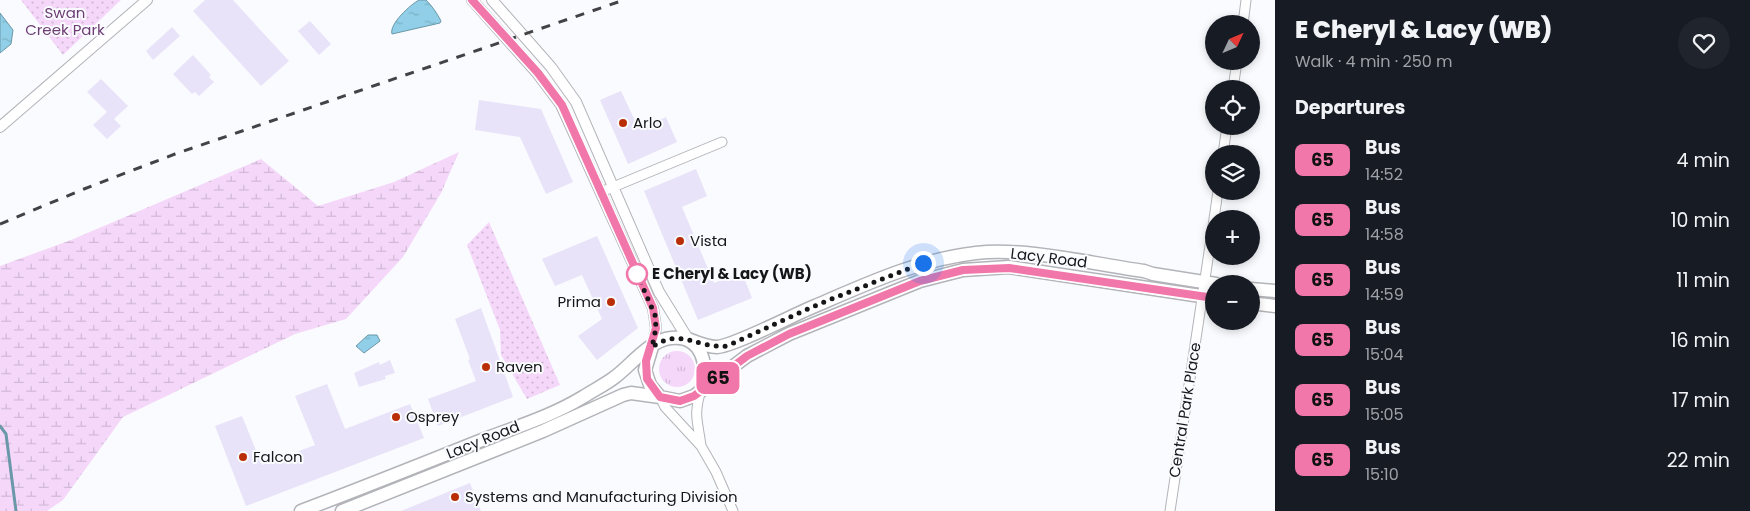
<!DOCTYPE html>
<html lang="en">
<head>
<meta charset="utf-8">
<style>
	body { margin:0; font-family:Poppins,sans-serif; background:#20242c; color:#f1f3f6; height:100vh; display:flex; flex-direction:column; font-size:19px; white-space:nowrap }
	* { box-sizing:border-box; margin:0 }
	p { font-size:16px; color:#9ea1a6 }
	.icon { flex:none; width:28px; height:28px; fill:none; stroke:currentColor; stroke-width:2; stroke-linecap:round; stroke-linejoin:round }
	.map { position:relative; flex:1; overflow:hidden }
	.side { display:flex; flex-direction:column; background:#171b24; width:475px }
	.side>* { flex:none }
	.badge { padding:0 10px; border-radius:8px; font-size:18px; line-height:32px }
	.needle { width:32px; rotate:46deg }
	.tools { position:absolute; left:1205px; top:15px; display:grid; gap:10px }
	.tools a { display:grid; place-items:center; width:55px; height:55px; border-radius:50%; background:#171b24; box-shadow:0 2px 8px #0003; font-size:25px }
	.you { position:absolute; width:25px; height:25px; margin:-12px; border:4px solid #fff; border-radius:50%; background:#1a73e8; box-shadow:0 0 0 8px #1a73e833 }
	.map>.badge { position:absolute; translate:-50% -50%; box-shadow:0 0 0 2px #fff }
	h2 { padding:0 20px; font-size:19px; line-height:45px }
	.round { display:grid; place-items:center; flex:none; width:52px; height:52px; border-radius:26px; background:#20242c }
	.summary { display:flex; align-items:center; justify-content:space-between; height:85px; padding:0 20px }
	h1 { font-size:24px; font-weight:800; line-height:38px }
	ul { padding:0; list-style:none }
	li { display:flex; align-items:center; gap:15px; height:60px; padding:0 20px }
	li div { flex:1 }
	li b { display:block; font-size:19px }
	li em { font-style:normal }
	li .badge { min-width:55px; font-weight:700; text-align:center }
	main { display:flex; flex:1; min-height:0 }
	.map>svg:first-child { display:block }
</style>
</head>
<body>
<main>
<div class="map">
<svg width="1275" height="511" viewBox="0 0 1275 511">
	<defs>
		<pattern id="grass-tufts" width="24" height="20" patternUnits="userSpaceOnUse" patternTransform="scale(1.25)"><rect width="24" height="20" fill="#f5d7fa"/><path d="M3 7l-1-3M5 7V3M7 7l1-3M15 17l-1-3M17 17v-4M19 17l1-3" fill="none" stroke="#d1b8d6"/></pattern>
		<pattern id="wetland-marsh" width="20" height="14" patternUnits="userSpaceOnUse" patternTransform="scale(1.25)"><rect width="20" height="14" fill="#f5d7fa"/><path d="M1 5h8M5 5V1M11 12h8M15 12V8" fill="none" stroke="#d1b8d6"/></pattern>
		<pattern id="park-dots" width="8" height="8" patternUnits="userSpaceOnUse" patternTransform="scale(1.25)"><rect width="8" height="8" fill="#f5d7fa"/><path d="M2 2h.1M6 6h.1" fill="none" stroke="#d1b8d6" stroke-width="1.8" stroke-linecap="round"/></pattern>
		<pattern id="water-ripples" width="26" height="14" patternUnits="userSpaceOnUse" patternTransform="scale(1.25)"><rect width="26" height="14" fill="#90cfe7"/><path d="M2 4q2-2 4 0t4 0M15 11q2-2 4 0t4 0" fill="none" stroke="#7bb1c5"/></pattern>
	</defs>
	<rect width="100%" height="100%" fill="#fafbff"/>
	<path fill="url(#grass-tufts)" d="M659 369a18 18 0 1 1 36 0a18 18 0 1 1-36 0Z"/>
	<path fill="url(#wetland-marsh)" d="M 459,152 L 441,193 L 403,257 L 346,319 L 295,334 L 123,417 L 63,500 L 47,511 L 0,511 L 0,266 L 71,240 L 261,159 L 318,206 L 394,182 Z"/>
	<path fill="url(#park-dots)" d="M 21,0 L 121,0 L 63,55 Z
		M 489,222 L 560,385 L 527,399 L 501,355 L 500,330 L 467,245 Z"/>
	<path fill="url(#water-ripples)" stroke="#6b98a9" d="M 419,0 L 426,0 C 432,6 437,13 441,21 L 440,23 L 392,34 C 389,24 410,5 419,0 Z
		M 0,13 L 13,30 L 11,44 L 0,53 Z
		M 368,335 L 377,335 L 380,341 L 364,353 L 356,346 Z"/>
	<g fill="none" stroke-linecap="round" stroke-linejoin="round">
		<path stroke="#6b98a9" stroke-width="3" d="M 0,426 L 6,434 L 16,511"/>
	</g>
	<path fill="#e8e3f8" d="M 205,0 L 233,0 L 289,61 L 261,86 L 193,11 Z
		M 310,21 L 331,44 L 319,55 L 298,31 Z
		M 172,27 L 180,36 L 153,60 L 146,51 Z
		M 193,55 L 211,75 L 209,77 L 214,82 L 199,96 L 195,92 L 192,94 L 173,74 Z
		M 101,79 L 128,106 L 114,119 L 121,126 L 107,139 L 93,125 L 107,112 L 87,92 Z
		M 621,91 L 639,129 L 666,117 L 677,142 L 628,164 L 600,100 Z
		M 479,100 L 541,109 L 573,182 L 546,194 L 520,137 L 475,130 Z
		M 696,169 L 707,196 L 682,207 L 714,283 L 742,272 L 752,298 L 698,320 L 644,191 Z
		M 597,236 L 638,328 L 597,360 L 578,336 L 602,319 L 582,275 L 555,286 L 542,259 Z
		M 481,308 L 513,397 L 438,426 L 428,399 L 476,381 L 468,360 L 470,359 L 455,319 Z
		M 390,360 L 395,373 L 385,376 L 386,379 L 359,387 L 354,373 L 379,362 L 380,365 Z
		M 327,384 L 345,429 L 410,404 L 424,438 L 246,506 L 215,426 L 242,416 L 262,465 L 315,445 L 295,396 Z
		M 470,483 L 481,511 L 401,511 Z"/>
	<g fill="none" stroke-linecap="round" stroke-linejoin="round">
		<g stroke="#b3b4b9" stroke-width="11">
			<path id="minor" d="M 1243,24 L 1246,0
				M 1233,89 L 1237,61
				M 1223,154 L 1227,126
				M 601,192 L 722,142
				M 1214,219 L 1218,191
				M 660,397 L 665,407 L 701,446 L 716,472 L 733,511
				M 701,446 C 698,421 693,416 701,390
				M 1170,511 L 1214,219"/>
		</g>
		<g stroke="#b3b4b9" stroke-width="12">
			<path id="tertiary" d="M 472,0 L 537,73 L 561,105 L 653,308 L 656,328 L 652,347
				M 492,0 L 551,67 L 576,102 L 659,292 L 688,339
				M 0,127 L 147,0"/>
		</g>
		<g stroke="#b3b4b9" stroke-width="15">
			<path id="secondary" d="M 1251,289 L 1275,291
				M 1251,303 L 1275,306
				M 688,339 C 698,343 707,347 717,347 C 734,346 795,314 815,306 C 866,284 920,259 976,253 C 1024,247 1094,264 1144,271 L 1153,274 L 1216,284
				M 652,347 L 645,370 L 650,385 L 660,397 L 680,401 L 694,396 L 747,356 L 789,334 L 920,281 L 963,270 L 1009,267 L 1214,298
				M 301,511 C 362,488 422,464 482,440 C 516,427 552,416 583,397 C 594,390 606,384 615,377 C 631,365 650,340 671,338 C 702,334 710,367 701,390
				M 342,511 L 543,431 L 623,395 L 631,393 L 660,397"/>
		</g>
		<use href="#minor" stroke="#fff" stroke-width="9"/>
		<use href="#tertiary" stroke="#fff" stroke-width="10"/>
		<use href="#secondary" stroke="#fff" stroke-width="12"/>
		<path stroke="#434346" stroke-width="3" stroke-dasharray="9 9" stroke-linecap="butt" d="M 0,224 L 84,189 L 175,154 L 624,0"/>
	</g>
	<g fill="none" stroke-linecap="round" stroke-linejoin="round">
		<g stroke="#fff" stroke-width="11">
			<path id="line" d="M 472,0 L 538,73 L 562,105 L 653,308 L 656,328 L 646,361 L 647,379 L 660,397 L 680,401 L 694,396 L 747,356 L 789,334 L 920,281 L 963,270 L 1009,268 L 1214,298"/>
		</g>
		<use href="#line" stroke="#f177aa" stroke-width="8"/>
		<path stroke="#161618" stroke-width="5" stroke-dasharray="0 9" d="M 637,274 L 655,315 L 656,328 L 652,347 C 682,327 696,349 727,346 L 819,304 L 923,263"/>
	</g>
	<g fill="#b92e07" stroke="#fafbff" stroke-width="2">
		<circle cx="623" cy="123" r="5"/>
		<circle cx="680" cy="241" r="5"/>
		<circle cx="611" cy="302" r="5"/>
		<circle cx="486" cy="367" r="5"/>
		<circle cx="396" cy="417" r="5"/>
		<circle cx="243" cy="457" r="5"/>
		<circle cx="455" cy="497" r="5"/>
	</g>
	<circle fill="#fff" stroke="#f177aa" stroke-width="2.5" cx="637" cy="274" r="10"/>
	<g text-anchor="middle" stroke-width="4" stroke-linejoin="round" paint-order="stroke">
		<g font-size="15" fill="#6c3e74" stroke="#fafbff">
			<text x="65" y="18">Swan<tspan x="65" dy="17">Creek Park</tspan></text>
		</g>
		<g font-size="15" fill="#161618" stroke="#fafbff" text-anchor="start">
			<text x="633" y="128">Arlo</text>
			<text x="690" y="246">Vista</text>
			<text x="601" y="307" text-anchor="end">Prima</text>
			<text x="496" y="372">Raven</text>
			<text x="406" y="422">Osprey</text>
			<text x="253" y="462">Falcon</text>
			<text x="465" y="502">Systems and Manufacturing Division</text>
		</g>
		<g font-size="15" fill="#161618" stroke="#fafbff">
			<text transform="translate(1049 258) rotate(7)" y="5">Lacy Road</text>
			<text transform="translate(1185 410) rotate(-81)" y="5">Central Park Place</text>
			<text transform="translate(483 440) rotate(-22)" y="5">Lacy Road</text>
		</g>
		<g font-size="15" font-weight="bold" fill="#161618" stroke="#fafbff" text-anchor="start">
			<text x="652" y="279">E Cheryl &amp; Lacy (WB)</text>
		</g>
	</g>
</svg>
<div class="tools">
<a><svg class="needle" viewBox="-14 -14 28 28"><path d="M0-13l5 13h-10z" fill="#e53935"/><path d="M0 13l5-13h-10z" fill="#9ea1a6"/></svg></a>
<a><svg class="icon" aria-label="locate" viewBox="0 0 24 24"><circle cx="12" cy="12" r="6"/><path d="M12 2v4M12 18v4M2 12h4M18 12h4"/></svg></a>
<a><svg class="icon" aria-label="layers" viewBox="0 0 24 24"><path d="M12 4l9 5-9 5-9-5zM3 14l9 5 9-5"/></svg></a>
<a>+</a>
<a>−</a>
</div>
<div class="you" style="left:923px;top:263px"></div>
<b class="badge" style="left:718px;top:378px;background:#f177aa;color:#111">65</b>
</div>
<section class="side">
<div class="summary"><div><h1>E Cheryl &amp; Lacy (WB)</h1><p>Walk · 4 min · 250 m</p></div><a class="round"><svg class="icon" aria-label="heart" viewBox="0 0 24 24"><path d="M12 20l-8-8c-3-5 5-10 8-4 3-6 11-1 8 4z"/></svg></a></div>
<h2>Departures</h2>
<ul>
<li><span class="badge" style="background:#f177aa;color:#111">65</span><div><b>Bus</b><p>14:52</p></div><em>4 min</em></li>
<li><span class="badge" style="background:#f177aa;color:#111">65</span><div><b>Bus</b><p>14:58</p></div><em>10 min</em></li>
<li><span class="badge" style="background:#f177aa;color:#111">65</span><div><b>Bus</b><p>14:59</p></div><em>11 min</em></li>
<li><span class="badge" style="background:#f177aa;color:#111">65</span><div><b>Bus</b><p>15:04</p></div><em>16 min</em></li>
<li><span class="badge" style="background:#f177aa;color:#111">65</span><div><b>Bus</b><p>15:05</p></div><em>17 min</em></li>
<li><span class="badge" style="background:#f177aa;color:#111">65</span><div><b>Bus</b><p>15:10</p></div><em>22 min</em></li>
</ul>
</section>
</main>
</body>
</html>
